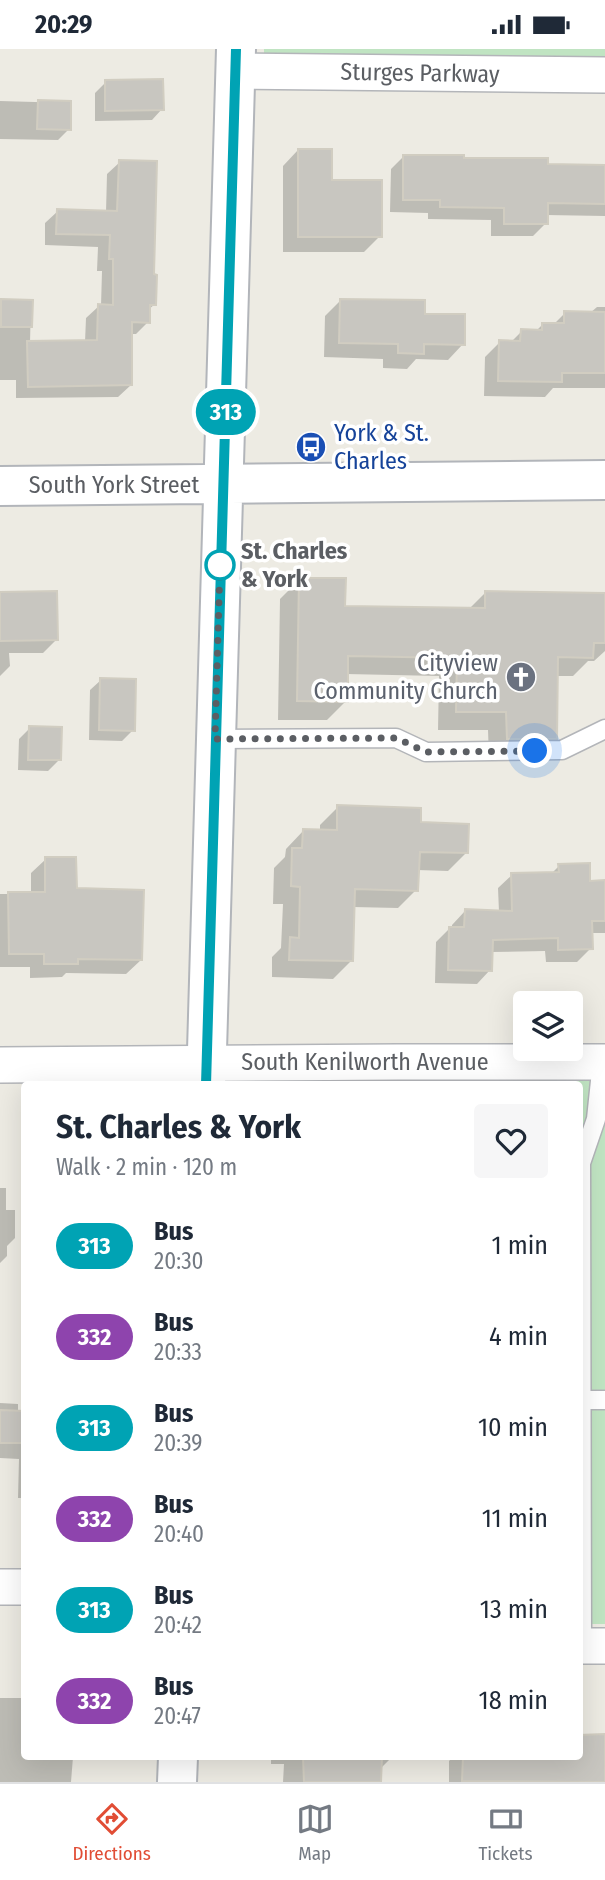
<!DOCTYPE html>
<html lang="en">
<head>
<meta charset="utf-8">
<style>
	body { margin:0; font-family:"Fira Sans Condensed",sans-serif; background:#f6f6f7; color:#1f2937; height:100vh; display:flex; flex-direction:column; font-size:26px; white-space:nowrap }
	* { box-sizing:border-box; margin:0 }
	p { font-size:23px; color:#747a83 }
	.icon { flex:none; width:38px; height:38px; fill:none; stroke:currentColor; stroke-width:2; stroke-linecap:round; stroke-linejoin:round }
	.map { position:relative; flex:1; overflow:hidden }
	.sheet { position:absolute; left:21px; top:1032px; width:562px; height:679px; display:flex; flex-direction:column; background:#fff; border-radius:7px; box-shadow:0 7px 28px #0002 }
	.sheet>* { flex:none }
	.badge { padding:0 14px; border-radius:23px; font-size:24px; line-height:46px }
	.buttons { position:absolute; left:513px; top:942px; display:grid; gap:14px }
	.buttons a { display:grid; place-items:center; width:70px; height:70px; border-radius:7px; background:#fff; box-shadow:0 7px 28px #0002; font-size:35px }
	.you { position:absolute; width:35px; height:35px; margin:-18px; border:5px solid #fff; border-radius:50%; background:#1a73e8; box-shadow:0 0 0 10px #1a73e833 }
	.map>.badge { position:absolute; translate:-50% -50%; box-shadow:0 0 0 4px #fff }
	.round { display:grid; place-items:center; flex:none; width:74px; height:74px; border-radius:7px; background:#f6f6f7 }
	.headline { display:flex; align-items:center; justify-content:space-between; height:119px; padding:0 35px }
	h1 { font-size:33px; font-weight:700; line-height:52px }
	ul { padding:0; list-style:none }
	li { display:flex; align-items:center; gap:21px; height:91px; padding:0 35px }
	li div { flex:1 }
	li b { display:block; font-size:26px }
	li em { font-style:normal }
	li .badge { min-width:77px; font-weight:700; text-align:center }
	.status { display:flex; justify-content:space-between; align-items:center; height:49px; padding:0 35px; background:#fff; direction:ltr }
	.status svg { height:19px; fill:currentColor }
	.tab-bar { display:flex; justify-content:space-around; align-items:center; height:98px; border-top:2px solid #e0e1e3; background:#fff; font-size:19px; color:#747a83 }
	.tab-bar a { display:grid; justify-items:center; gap:4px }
	.tab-bar .selected { color:#e14d35 }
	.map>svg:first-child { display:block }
</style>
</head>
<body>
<div class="status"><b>20:29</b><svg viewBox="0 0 49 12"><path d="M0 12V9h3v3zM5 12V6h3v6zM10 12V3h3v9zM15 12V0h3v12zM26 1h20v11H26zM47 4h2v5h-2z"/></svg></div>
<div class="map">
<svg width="605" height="1733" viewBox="0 0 605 1733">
	<rect width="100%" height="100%" fill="#edebe3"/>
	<path fill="#c0e4c2" d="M 264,0 L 605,0 L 605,16 L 264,13 Z
		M 224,1030 L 605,1032 L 605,1575 L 579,1575 L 579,1036 L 223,1036 Z"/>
	<path fill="#0003" d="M 106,33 L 162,60 L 152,71 L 95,72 L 95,44 Z
		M 0,52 L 70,54 L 69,80 L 58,91 L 0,90 Z
		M 298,101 L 330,133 L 380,187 L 364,203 L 283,203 L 283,117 Z
		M 404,107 L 547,117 L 605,118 L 605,167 L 546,166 L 546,174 L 533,187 L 491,187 L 491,171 L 428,170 L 428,164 L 390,163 L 391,120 Z
		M 120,113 L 153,227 L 155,255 L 148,261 L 148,273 L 136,285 L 130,285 L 131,336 L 118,348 L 16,349 L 16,331 L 0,331 L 0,254 L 2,252 L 31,252 L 30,294 L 85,293 L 86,269 L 99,257 L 101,257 L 102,222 L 97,222 L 98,198 L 45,196 L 45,174 L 58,162 L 106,163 L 107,125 Z
		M 341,251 L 463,295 L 448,311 L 416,310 L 407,320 L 383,319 L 383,310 L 324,308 L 325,267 Z
		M 597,258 L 605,258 L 605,339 L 553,339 L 545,348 L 484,347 L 485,308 L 500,293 L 511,293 L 522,282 L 536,282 L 543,275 L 553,276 L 565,264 L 590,264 Z
		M 299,531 L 343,558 L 469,560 L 486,543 L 605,545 L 605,602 L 594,612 L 588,612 L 573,627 L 556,627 L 555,689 L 536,708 L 489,709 L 488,681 L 438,681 L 439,627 L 346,625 L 346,652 L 327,671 L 278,671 L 280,550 Z
		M 0,544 L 56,591 L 43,604 L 9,604 L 10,617 L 0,627 Z
		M 101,631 L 133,681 L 122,692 L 89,691 L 90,641 Z
		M 30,679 L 59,711 L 48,722 L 18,721 L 19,690 Z
		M 338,758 L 466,804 L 448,822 L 417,821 L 416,841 L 398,859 L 353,858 L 351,912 L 333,930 L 272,928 L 272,908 L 281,899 L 283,855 L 273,855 L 274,819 L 285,808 L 286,800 L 304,781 L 320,782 L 320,776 Z
		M 46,810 L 141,911 L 126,925 L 66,924 L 62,928 L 30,929 L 30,918 L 0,918 L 0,845 L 31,845 L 31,824 Z
		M 559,817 L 588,833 L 605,833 L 605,884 L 590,884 L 591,899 L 577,913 L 546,913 L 545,902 L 491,903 L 490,921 L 477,935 L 435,934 L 436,893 L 450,879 L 452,879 L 452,876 L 465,862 L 499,863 L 498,839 L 512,826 L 551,825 Z
		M 0,1139 L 6,1139 L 6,1161 L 15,1161 L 15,1189 L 7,1197 L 7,1207 L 0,1214 Z
		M 0,1354 L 18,1355 L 18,1363 L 24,1363 L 24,1449 L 18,1449 L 19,1410 L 0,1409 Z
		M 0,1649 L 24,1649 L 24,1708 L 73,1708 L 71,1733 L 0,1733 Z
		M 605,1686 L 605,1733 L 449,1733 L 449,1712 L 453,1708 L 579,1708 Z
		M 271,1708 L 392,1708 L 380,1720 L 380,1733 L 283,1733 L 284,1715 L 271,1715 Z"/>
	<path fill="#c8c6c0" stroke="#d1cdc1" stroke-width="2" d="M 163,30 L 164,61 L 105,62 L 105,31 Z
		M 38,51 L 71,52 L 71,81 L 37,80 Z
		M 298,100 L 332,100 L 332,131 L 382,131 L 382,188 L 298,188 Z
		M 403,106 L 464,106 L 464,109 L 548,109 L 548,115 L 605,116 L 605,155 L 548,154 L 548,175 L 504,175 L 504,159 L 440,158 L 440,151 L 403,151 Z
		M 119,111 L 157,112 L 154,225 L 157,226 L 156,256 L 150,256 L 150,274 L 132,273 L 132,336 L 28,338 L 27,292 L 97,291 L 98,255 L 113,256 L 113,210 L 109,210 L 110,186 L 56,185 L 57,160 L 117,162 Z
		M 1,250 L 33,251 L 32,278 L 1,278 Z
		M 340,250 L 425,251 L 425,265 L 465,265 L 465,296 L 424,295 L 424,305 L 398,304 L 398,295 L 339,294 Z
		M 564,262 L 605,263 L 605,324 L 562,324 L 562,333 L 498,332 L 499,291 L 520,292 L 521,280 L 542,281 L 542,274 L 564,274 Z
		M 299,529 L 346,529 L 345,557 L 485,559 L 485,542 L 605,544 L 605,594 L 594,594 L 593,609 L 558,608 L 557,690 L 507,690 L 506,663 L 456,663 L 457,609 L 348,607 L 348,653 L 297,652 Z
		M 57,542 L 58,591 L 0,592 L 0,543 Z
		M 100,629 L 136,630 L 135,682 L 99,681 Z
		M 29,677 L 62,678 L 61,711 L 28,711 Z
		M 337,756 L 421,759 L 421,773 L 469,775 L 468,804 L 420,803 L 418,842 L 355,840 L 353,912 L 289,911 L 290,888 L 299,889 L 300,838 L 291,837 L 292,799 L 302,799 L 303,780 L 337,781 Z
		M 45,808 L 76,808 L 77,839 L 144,841 L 142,911 L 78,910 L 78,915 L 44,915 L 44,905 L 9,905 L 8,843 L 45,843 Z
		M 590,814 L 590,832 L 605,831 L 605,872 L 592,872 L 593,900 L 558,901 L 558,889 L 493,891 L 492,922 L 448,921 L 449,878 L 464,878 L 465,860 L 512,862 L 511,824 L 559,823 L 558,815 Z
		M 0,1361 L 24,1362 L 24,1394 L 0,1394 Z
		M 605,1685 L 605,1733 L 462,1732 L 463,1708 L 579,1708 L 579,1686 Z
		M 303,1708 L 382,1708 L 381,1733 L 304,1733 Z"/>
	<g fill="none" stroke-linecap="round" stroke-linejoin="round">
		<g stroke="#b3b5b9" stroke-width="21">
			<path id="lane" d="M 215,690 L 396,689 L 426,703 L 562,701 L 605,680
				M 581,1351 L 605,1351
				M 582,1597 L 581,1114 L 596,1070 L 602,1013"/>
		</g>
		<g stroke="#b3b5b9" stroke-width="38">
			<path id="street" d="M 236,22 L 605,26
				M 0,1016 L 397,1013 L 605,1013
				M 0,1538 L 24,1538
				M 579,1597 L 605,1597"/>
		</g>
		<g stroke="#b2b5ba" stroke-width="42">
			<path id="secondary" d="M 0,437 L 605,431
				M 206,1036 L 236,0
				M 177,1733 L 178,1708"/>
		</g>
		<use href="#lane" stroke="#fff" stroke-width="18"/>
		<use href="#street" stroke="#fff" stroke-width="35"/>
		<use href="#secondary" stroke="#fff" stroke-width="38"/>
	</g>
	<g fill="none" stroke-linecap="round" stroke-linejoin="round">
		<g stroke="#fff" stroke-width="16">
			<path id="line" d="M 206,1036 L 236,0"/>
		</g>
		<use href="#line" stroke="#00a3b4" stroke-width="10"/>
		<path stroke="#5b5e63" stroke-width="7" stroke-dasharray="0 12.6" d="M 220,516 L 215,690 L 396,689 L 426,703 L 535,702"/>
	</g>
	<defs>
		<g id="bus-disc" transform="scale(1.575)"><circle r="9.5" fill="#1a4fb4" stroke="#fff"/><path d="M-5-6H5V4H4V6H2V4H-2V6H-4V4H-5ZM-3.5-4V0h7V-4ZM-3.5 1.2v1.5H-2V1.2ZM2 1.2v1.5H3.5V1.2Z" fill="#fff"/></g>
		<g id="church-disc" transform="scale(1.575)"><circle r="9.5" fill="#6b7280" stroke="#fff"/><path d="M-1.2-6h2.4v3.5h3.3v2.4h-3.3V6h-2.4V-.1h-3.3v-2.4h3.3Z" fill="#fff"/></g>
	</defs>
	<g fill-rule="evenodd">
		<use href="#bus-disc" x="311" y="398"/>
		<use href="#church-disc" x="521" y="628"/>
	</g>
	<circle fill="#fff" stroke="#00a3b4" stroke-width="3.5" cx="220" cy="516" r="14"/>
	<g text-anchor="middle" stroke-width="7" stroke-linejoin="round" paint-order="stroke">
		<g font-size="24" fill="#5b5e63" stroke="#fff">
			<text transform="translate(420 24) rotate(1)" y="8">Sturges Parkway</text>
			<text x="114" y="444">South York Street</text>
			<text x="365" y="1021">South Kenilworth Avenue</text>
		</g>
		<g font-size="24" fill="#164399" stroke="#fff" text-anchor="start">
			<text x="334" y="392">York &amp; St.<tspan x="334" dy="28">Charles</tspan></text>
		</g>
		<g font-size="24" font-weight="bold" fill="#5b5e63" stroke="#fff" text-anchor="start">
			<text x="241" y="510">St. Charles<tspan x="241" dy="28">&amp; York</tspan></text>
		</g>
		<g font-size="24" fill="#5b616d" stroke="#fff" text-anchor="end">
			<text x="498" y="622">Cityview<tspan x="498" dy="28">Community Church</tspan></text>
		</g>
	</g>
</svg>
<div class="buttons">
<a><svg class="icon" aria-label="layers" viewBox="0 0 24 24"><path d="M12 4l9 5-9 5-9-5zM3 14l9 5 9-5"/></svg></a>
</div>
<div class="you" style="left:535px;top:702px"></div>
<b class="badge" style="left:226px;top:363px;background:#00a3b4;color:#fff">313</b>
<section class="sheet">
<div class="headline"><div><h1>St. Charles &amp; York</h1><p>Walk · 2 min · 120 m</p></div><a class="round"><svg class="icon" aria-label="heart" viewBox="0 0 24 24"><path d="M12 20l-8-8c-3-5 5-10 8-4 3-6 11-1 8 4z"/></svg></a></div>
<ul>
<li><span class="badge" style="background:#00a3b4;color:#fff">313</span><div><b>Bus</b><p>20:30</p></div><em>1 min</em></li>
<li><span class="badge" style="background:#8e44ad;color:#fff">332</span><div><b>Bus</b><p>20:33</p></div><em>4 min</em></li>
<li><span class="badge" style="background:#00a3b4;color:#fff">313</span><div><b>Bus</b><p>20:39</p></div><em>10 min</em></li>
<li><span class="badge" style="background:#8e44ad;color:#fff">332</span><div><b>Bus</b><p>20:40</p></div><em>11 min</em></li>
<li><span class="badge" style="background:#00a3b4;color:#fff">313</span><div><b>Bus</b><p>20:42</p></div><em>13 min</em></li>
<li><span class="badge" style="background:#8e44ad;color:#fff">332</span><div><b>Bus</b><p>20:47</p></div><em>18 min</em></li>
</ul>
</section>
</div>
<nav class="tab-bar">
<a class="selected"><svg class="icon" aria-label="directions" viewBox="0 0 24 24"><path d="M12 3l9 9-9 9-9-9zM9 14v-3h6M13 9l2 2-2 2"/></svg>Directions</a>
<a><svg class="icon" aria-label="map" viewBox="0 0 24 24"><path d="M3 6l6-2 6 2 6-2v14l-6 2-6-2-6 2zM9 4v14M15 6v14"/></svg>Map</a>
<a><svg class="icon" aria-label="tickets" viewBox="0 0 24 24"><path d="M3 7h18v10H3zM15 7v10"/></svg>Tickets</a>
</nav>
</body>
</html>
